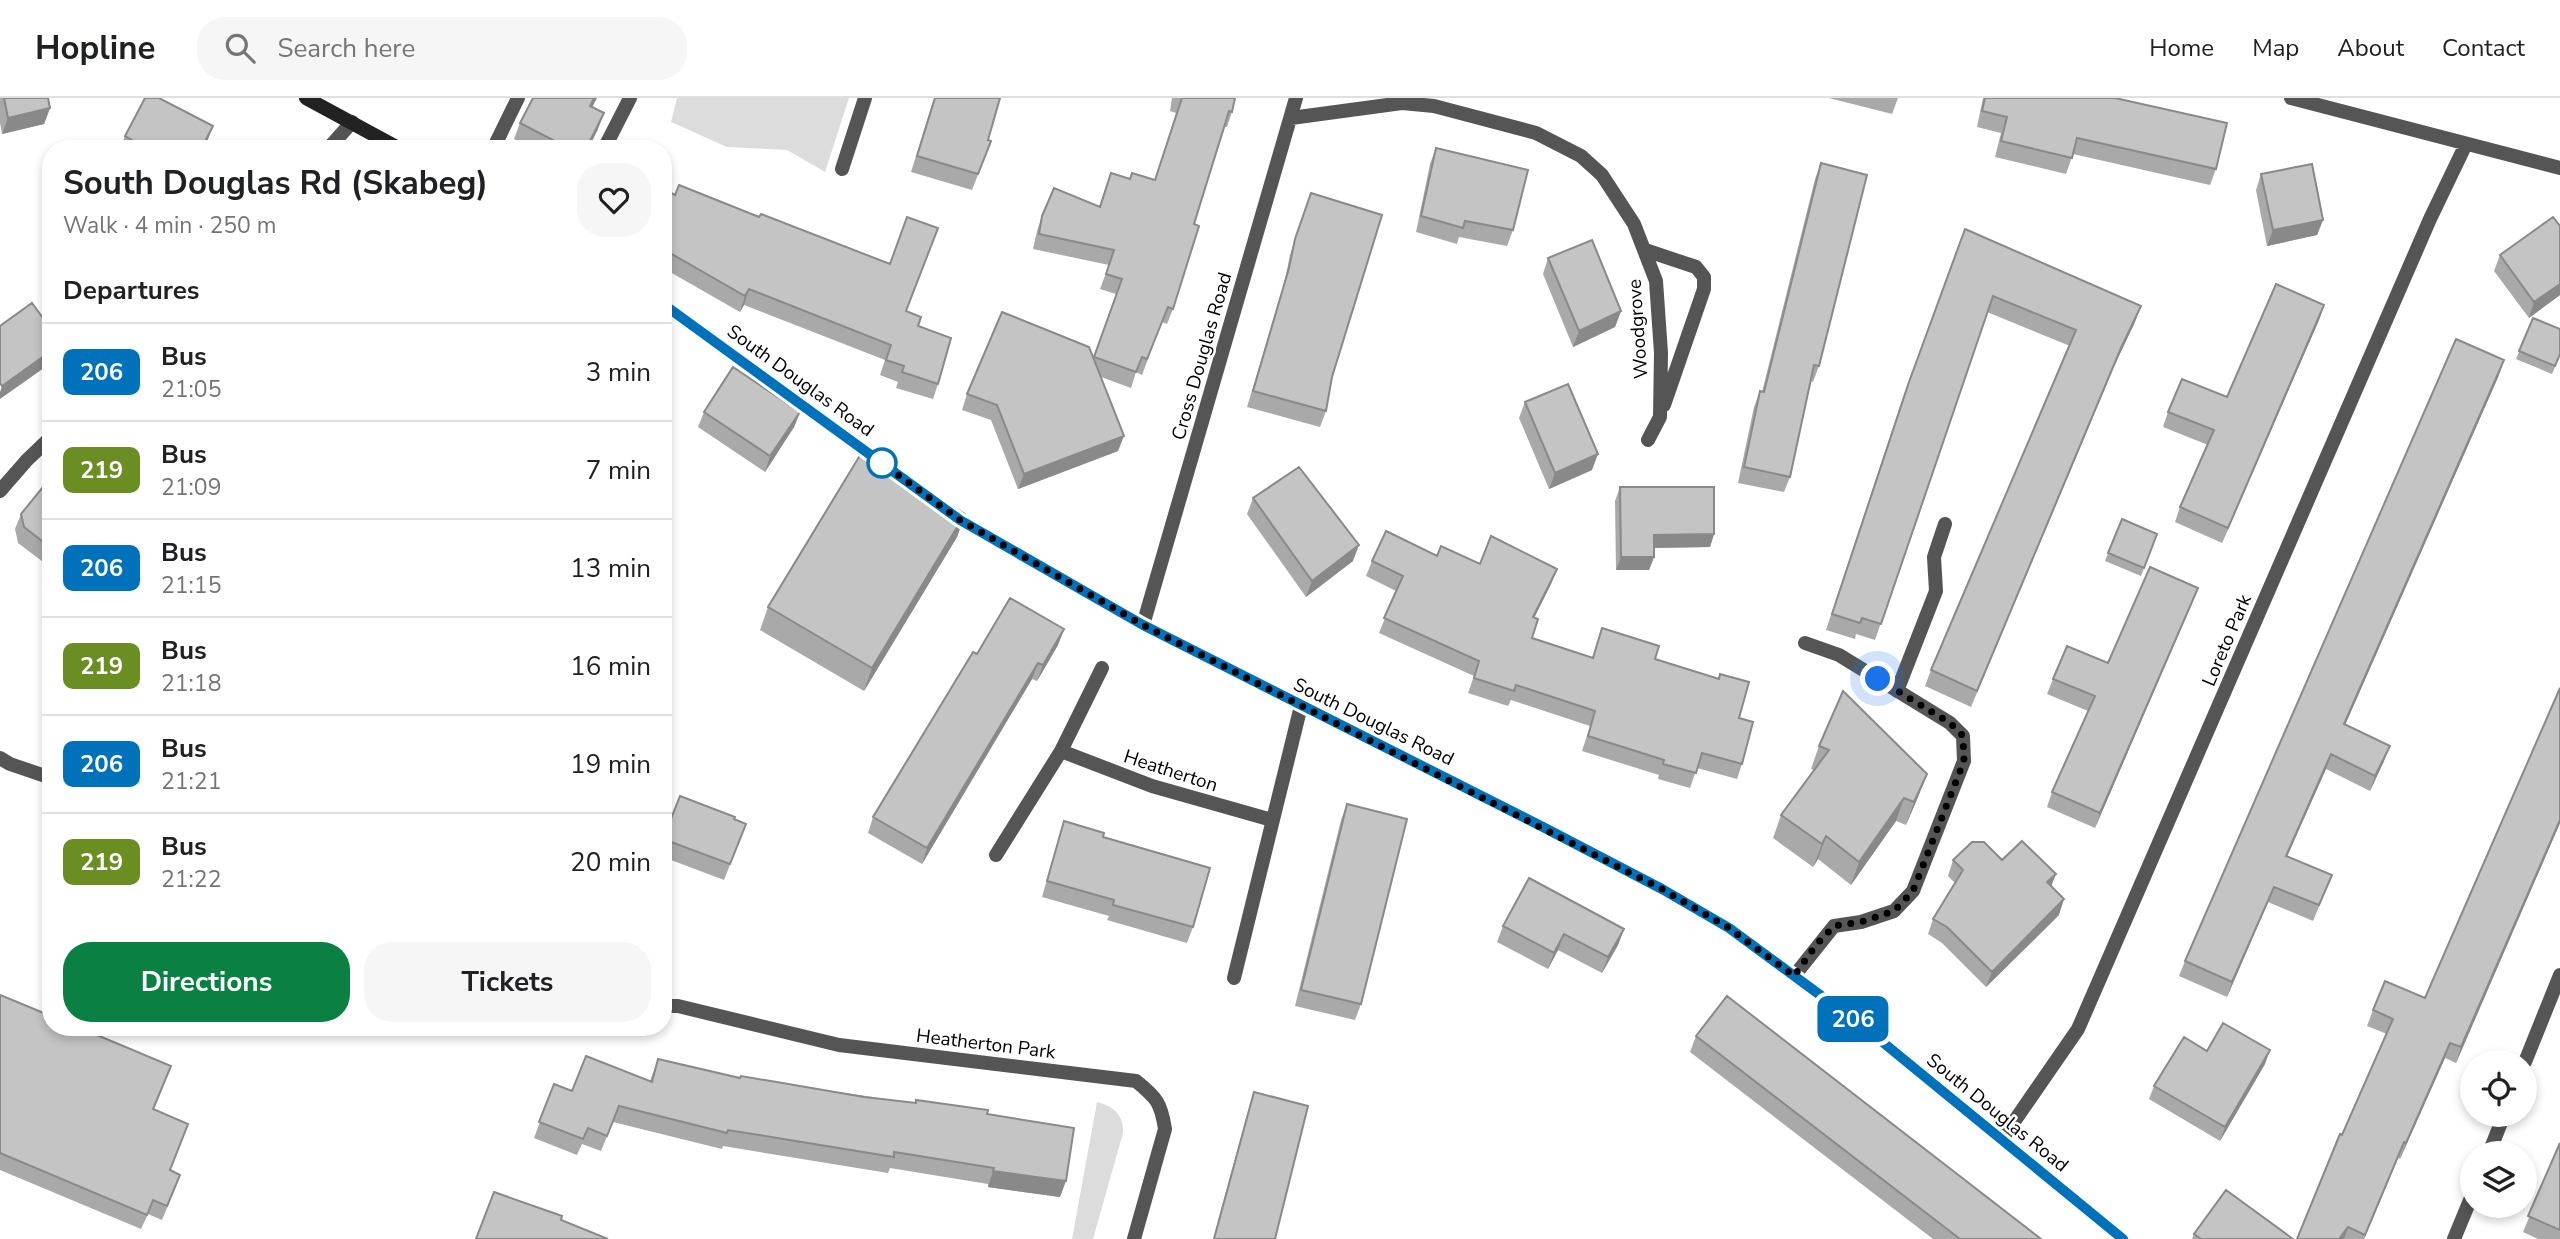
<!DOCTYPE html>
<html lang="en">
<head>
<meta charset="utf-8">
<style>
	body { margin:0; font-family:"Nunito Sans",sans-serif; background:#f6f6f6; color:#202124; height:100vh; display:flex; flex-direction:column; font-size:26px; white-space:nowrap }
	* { box-sizing:border-box; margin:0 }
	p { font-size:23px; color:#757577 }
	.icon { flex:none; width:38px; height:38px; fill:none; stroke:currentColor; stroke-width:2; stroke-linecap:round; stroke-linejoin:round }
	.map { position:relative; flex:1; overflow:hidden }
	.panel { position:absolute; left:42px; top:42px; width:630px; height:896px; display:flex; flex-direction:column; background:#fff; border-radius:28px; box-shadow:0 4px 10px #0003 }
	.panel>* { flex:none }
	.badge { padding:0 14px; border-radius:10px; font-size:24px; line-height:46px }
	.tools { position:absolute; left:2460px; top:952px; display:grid; gap:14px }
	.tools a { display:grid; place-items:center; width:77px; height:77px; border-radius:50%; background:#fff; box-shadow:0 4px 10px #0003; font-size:35px }
	.you { position:absolute; width:35px; height:35px; margin:-18px; border:5px solid #fff; border-radius:50%; background:#1a73e8; box-shadow:0 0 0 10px #1a73e833 }
	.map>.badge { position:absolute; translate:-50% -50%; box-shadow:0 0 0 4px #fff }
	h2 { padding:0 21px; font-size:26px; line-height:63px }
	.round { display:grid; place-items:center; flex:none; width:74px; height:74px; border-radius:28px; background:#f6f6f6 }
	.summary { display:flex; align-items:center; justify-content:space-between; height:119px; padding:0 21px }
	h1 { font-size:33px; font-weight:700; line-height:52px }
	.action { display:flex; gap:14px; margin-top:auto; padding:14px 21px }
	.action a { flex:1; height:80px; border-radius:28px; background:#0b8043; color:#fff; font-size:28px; font-weight:700; line-height:80px; text-align:center }
	.action a+a { background:#f6f6f6; color:#202124 }
	ul { padding:0; list-style:none }
	li { display:flex; align-items:center; gap:21px; height:98px; padding:0 21px; border-top:2px solid #e0e0e0 }
	li div { flex:1 }
	li b { display:block; font-size:26px }
	li em { font-style:normal }
	li .badge { min-width:77px; font-weight:700; text-align:center }
	header { display:flex; align-items:center; gap:42px; box-sizing:border-box; height:98px; padding:0 35px; background:#fff; border-bottom:2px solid #e0e0e0 }
	header strong { font-size:33px }
	nav { display:flex; gap:38px; margin-inline-start:auto; font-size:24px }
	.search { width:490px; height:63px; background:#f6f6f6; display:flex; align-items:center; gap:18px; box-sizing:border-box; padding:0 24px; border-radius:28px; color:#757577; font-size:26px }
	.map>svg:first-child { display:block }
</style>
</head>
<body>
<header>
<strong>Hopline</strong>
<div class="search"><svg class="icon" aria-label="search" viewBox="0 0 24 24"><circle cx="10" cy="10" r="6"/><path d="M15 15l6 6"/></svg>Search here</div>
<nav><a>Home</a><a>Map</a><a>About</a><a>Contact</a></nav>
</header>
<div class="map">
<svg width="2560" height="1141" viewBox="0 0 2560 1141">
	<rect width="100%" height="100%" fill="#fff"/>
	<path fill="#dcdcdc" d="M 677,0 L 849,0 L 825,74 L 787,52 L 727,49 L 671,24 Z
		M 1097,1004 C 1114,1008 1124,1018 1123,1035 L 1093,1141 L 1072,1141 Z"/>
	<g fill="none" stroke-linecap="round" stroke-linejoin="round">
		<path stroke="#555" stroke-width="14" d="M 2291,0 L 2560,70
			M 1291,20 L 1402,5 L 1434,8 L 1536,35 L 1581,58 L 1602,77 L 1634,126 L 1656,183 L 1661,255 L 1660,319 L 1648,342
			M 328,51 L 352,24
			M 493,51 L 518,0
			M 604,51 L 630,0
			M 842,71 L 865,0
			M 1645,152 L 1696,169 L 1704,179 L 1704,191 L 1664,307
			M 0,393 L 27,362 L 51,339
			M 1143,527 L 1296,0
			M 1897,593 L 1936,493 L 1934,459 L 1945,426
			M 1061,653 L 1152,688 L 1272,722
			M 0,660 L 10,666 L 51,680
			M 996,757 L 1061,653 L 1102,570
			M 1794,878 L 1834,828 L 1861,824 L 1894,813 L 1913,793 L 1964,663 L 1963,638 L 1950,625 L 1839,557 L 1805,545
			M 1234,880 L 1301,608
			M 663,908 L 678,908 L 839,947 L 1136,983 C 1157,1000 1161,1005 1165,1031 L 1134,1141
			M 2525,964 L 2560,877
			M 2002,1041 L 2078,931 L 2430,121 L 2466,46
			M 2489,1055 L 2504,1017
			M 2454,1141 L 2473,1095"/>
		<path stroke="#222" stroke-width="14" d="M 306,0 L 400,51
			M 663,206 L 906,382
			M 947,412 L 959,422 L 1143,527 L 1543,729 L 1662,791 L 1729,830 L 1869,933 L 2123,1141"/>
	</g>
	<path fill="#a9a9a9" d="M 0,0 L 48,0 L 50,10 L 44,26 L 2,36 L 0,25 Z
		M 533,0 L 597,0 L 592,9 L 598,31 L 588,51 L 533,51 L 514,41 L 520,25 Z
		M 934,0 L 1000,0 L 988,42 L 991,43 L 972,92 L 911,74 Z
		M 1172,0 L 1235,0 L 1232,14 L 1227,29 L 1225,29 L 1194,126 L 1173,211 L 1167,226 L 1162,224 L 1142,277 L 1136,274 L 1131,290 L 1101,279 L 1118,353 L 1018,391 L 991,322 L 962,312 L 967,296 L 1094,260 L 1116,196 L 1100,191 L 1109,167 L 1033,151 L 1037,133 L 1042,118 L 1099,109 L 1111,75 L 1130,81 L 1155,82 L 1176,15 L 1170,13 Z
		M 1829,0 L 1898,0 L 1892,16 Z
		M 1983,0 L 2115,0 L 2216,71 L 2210,87 L 2073,56 L 2066,76 L 1995,59 L 2001,35 L 1977,29 Z
		M 213,28 L 203,51 L 120,51 L 125,38 Z
		M 1436,50 L 1513,132 L 1507,148 L 1459,139 L 1457,146 L 1416,134 L 1430,66 Z
		M 1821,65 L 1819,268 L 1813,284 L 1811,283 L 1790,379 L 1784,394 L 1738,385 L 1754,309 L 1760,293 L 1762,294 L 1815,81 Z
		M 2261,76 L 2323,122 L 2317,137 L 2267,148 L 2256,92 Z
		M 663,90 L 906,213 L 918,228 L 938,286 L 933,301 L 896,290 L 898,284 L 880,277 L 885,262 L 744,207 L 740,214 L 663,170 Z
		M 1305,111 L 1326,313 L 1320,329 L 1247,309 L 1284,186 L 1290,157 Z
		M 2560,128 L 2560,197 L 2529,220 L 2494,173 L 2500,157 Z
		M 1965,131 L 2135,224 L 2115,266 L 1971,609 L 1925,588 L 1931,572 L 2070,248 L 1987,214 L 1875,542 L 1856,536 L 1855,541 L 1826,532 L 1903,299 Z
		M 1548,160 L 1621,213 L 1615,229 L 1573,249 L 1543,176 Z
		M 2324,207 L 2319,222 L 2222,445 L 2175,424 L 2180,409 L 2208,347 L 2163,329 L 2168,314 L 2227,299 Z
		M 2533,220 L 2560,257 L 2552,276 L 2516,261 Z
		M 2499,277 L 2345,626 L 2384,663 L 2370,693 L 2326,671 L 2287,759 L 2332,777 L 2313,823 L 2268,804 L 2227,899 L 2179,878 L 2185,863 Z
		M 1525,304 L 1592,372 L 1549,391 L 1519,320 Z
		M 704,314 L 800,314 L 794,329 L 765,374 L 698,329 Z
		M 1620,389 L 1714,436 L 1710,449 L 1654,450 L 1654,459 L 1649,472 L 1616,472 L 1615,403 Z
		M 51,395 L 51,470 L 18,445 L 15,431 L 21,416 Z
		M 1253,400 L 1353,463 L 1306,499 L 1247,416 Z
		M 965,416 L 957,439 L 864,593 L 760,532 L 768,509 Z
		M 2122,421 L 2157,436 L 2141,478 L 2105,463 Z
		M 1437,458 L 1480,466 L 1557,471 L 1551,486 L 1534,520 L 1532,540 L 1592,560 L 1602,530 L 1655,561 L 1739,620 L 1742,666 L 1737,681 L 1697,670 L 1690,690 L 1658,681 L 1659,677 L 1582,653 L 1590,628 L 1511,602 L 1508,608 L 1468,595 L 1474,578 L 1379,535 L 1396,493 L 1366,478 L 1372,463 Z
		M 2198,490 L 2192,505 L 2095,730 L 2047,709 L 2052,694 L 2088,613 L 2047,596 L 2053,581 L 2108,565 Z
		M 1064,531 L 1058,547 L 1037,583 L 1032,581 L 922,766 L 868,735 L 873,719 L 977,556 Z
		M 51,576 L 51,597 L 44,593 Z
		M 2560,590 L 2560,725 L 2456,965 L 2445,960 L 2400,1061 L 2398,1060 L 2364,1141 L 2297,1141 L 2387,936 L 2367,928 L 2373,912 L 2425,900 Z
		M 1819,648 L 1927,676 L 1918,699 L 1906,727 L 1896,723 L 1851,787 L 1818,761 L 1813,769 L 1773,740 L 1781,717 L 1814,672 L 1811,671 Z
		M 1347,706 L 1361,906 L 1355,922 L 1295,908 L 1341,722 Z
		M 734,721 L 746,726 L 724,782 L 663,759 L 663,741 Z
		M 1064,723 L 1103,739 L 1193,829 L 1187,845 L 1107,822 L 1109,818 L 1042,799 L 1059,739 Z
		M 1953,762 L 2002,762 L 2051,788 L 2059,817 L 1986,889 L 1942,845 L 1928,836 L 1933,821 L 1955,785 L 1948,778 Z
		M 1503,828 L 1624,831 L 1618,847 L 1602,875 L 1558,852 L 1548,871 L 1497,844 Z
		M 0,897 L 171,968 L 154,1011 L 188,1026 L 170,1073 L 175,1091 L 162,1122 L 148,1116 L 141,1131 L 0,1072 Z
		M 1696,938 L 2041,1141 L 1933,1141 L 1690,954 Z
		M 2207,953 L 2265,966 L 2220,1043 L 2149,1001 L 2154,988 Z
		M 658,961 L 740,980 L 915,1005 L 916,1002 L 987,1016 L 1060,1099 L 988,1089 L 988,1086 L 890,1070 L 888,1075 L 723,1048 L 722,1051 L 613,1024 L 601,1053 L 582,1046 L 577,1057 L 534,1040 L 554,986 L 572,993 L 650,983 Z
		M 1254,994 L 1275,1141 L 1213,1141 L 1249,1010 Z
		M 2560,1045 L 2560,1141 L 2538,1141 L 2523,1134 Z
		M 2194,1136 L 2293,1141 L 2192,1141 Z"/>
	<path fill="#898989" d="M 594,0 L 597,0 L 584,24 L 590,8 Z
		M 50,10 L 44,26 L 2,36 L 8,20 Z
		M 604,15 L 598,31 L 588,51 L 586,51 Z
		M 213,28 L 207,44 L 203,51 L 201,51 Z
		M 2323,122 L 2317,137 L 2267,148 L 2273,132 Z
		M 2560,186 L 2560,197 L 2529,220 L 2534,204 Z
		M 749,191 L 744,207 L 740,214 L 745,198 Z
		M 2324,207 L 2319,222 L 2222,445 L 2228,430 Z
		M 2141,208 L 2135,224 L 2115,266 L 1971,609 L 2121,250 Z
		M 1621,213 L 1615,229 L 1573,249 L 1579,233 Z
		M 51,253 L 51,265 L 0,301 L 0,294 L 2,288 Z
		M 2504,262 L 2499,277 L 2339,641 L 2344,626 Z
		M 800,314 L 794,329 L 765,374 L 770,358 Z
		M 1124,338 L 1118,353 L 1018,391 L 1024,376 Z
		M 1598,356 L 1592,372 L 1549,391 L 1555,375 Z
		M 965,416 L 957,439 L 864,593 L 872,570 Z
		M 1714,436 L 1710,449 L 1649,450 L 1654,437 Z
		M 1359,447 L 1353,463 L 1306,499 L 1312,483 Z
		M 1621,459 L 1654,459 L 1649,472 L 1616,472 Z
		M 1557,471 L 1551,486 L 1527,534 L 1533,519 Z
		M 2198,490 L 2192,505 L 2095,730 L 2100,715 Z
		M 1064,531 L 1058,547 L 1037,583 L 1043,567 Z
		M 1038,565 L 1032,581 L 922,766 L 927,750 Z
		M 2390,648 L 2384,663 L 2370,693 L 2375,678 Z
		M 2331,656 L 2326,671 L 2280,773 L 2286,758 Z
		M 1927,676 L 1918,699 L 1906,727 L 1914,704 Z
		M 1904,700 L 1896,723 L 1851,787 L 1859,764 Z
		M 2560,722 L 2560,725 L 2456,965 L 2461,949 Z
		M 1826,738 L 1818,761 L 1813,769 L 1822,746 Z
		M 2056,776 L 2050,791 L 2047,784 Z
		M 2274,789 L 2268,804 L 2227,899 L 2232,884 Z
		M 2064,801 L 2059,817 L 1986,889 L 1992,874 Z
		M 1624,831 L 1618,847 L 1602,875 L 1608,859 Z
		M 1564,836 L 1558,852 L 1548,871 L 1554,855 Z
		M 2450,945 L 2445,960 L 2400,1061 L 2406,1045 Z
		M 2270,952 L 2265,966 L 2220,1043 L 2225,1029 Z
		M 2404,1044 L 2398,1060 L 2364,1141 L 2365,1137 Z
		M 993,1073 L 1066,1083 L 1060,1099 L 988,1089 Z
		M 2348,1129 L 2344,1141 L 2339,1141 Z"/>
	<path fill="#c4c4c4" stroke="#898989" stroke-width="2" d="M 4,0 L 48,0 L 50,10 L 8,20 Z
		M 145,0 L 159,0 L 213,28 L 201,51 L 148,51 L 125,38 Z
		M 533,0 L 594,0 L 590,8 L 604,15 L 586,51 L 570,51 L 520,25 Z
		M 935,0 L 1000,0 L 988,42 L 991,43 L 978,76 L 917,58 Z
		M 1182,0 L 1235,0 L 1232,14 L 1229,13 L 1194,126 L 1199,128 L 1173,211 L 1168,209 L 1147,261 L 1142,259 L 1136,274 L 1094,259 L 1122,181 L 1106,176 L 1114,152 L 1039,136 L 1042,118 L 1054,90 L 1100,109 L 1111,75 L 1130,81 L 1132,75 L 1155,82 Z
		M 1985,0 L 2115,0 L 2227,25 L 2216,71 L 2077,40 L 2072,60 L 2001,43 L 2007,19 L 1982,13 Z
		M 1436,50 L 1528,72 L 1513,132 L 1465,123 L 1463,130 L 1421,118 Z
		M 1821,65 L 1867,77 L 1819,268 L 1814,267 L 1790,379 L 1744,369 L 1760,293 L 1764,294 Z
		M 2312,66 L 2323,122 L 2273,132 L 2261,76 Z
		M 679,87 L 759,119 L 761,116 L 890,166 L 907,119 L 938,130 L 906,213 L 921,219 L 918,228 L 951,240 L 938,286 L 902,274 L 904,268 L 886,262 L 891,247 L 749,191 L 745,198 L 663,151 L 663,90 L 675,97 Z
		M 1311,95 L 1382,117 L 1332,279 L 1326,313 L 1253,293 L 1289,170 L 1295,141 Z
		M 2553,119 L 2560,128 L 2560,186 L 2534,204 L 2500,157 Z
		M 1965,131 L 2141,208 L 2121,250 L 1977,593 L 1931,572 L 2076,232 L 1993,198 L 1881,526 L 1862,520 L 1860,525 L 1832,516 L 1909,284 Z
		M 1592,142 L 1621,213 L 1579,233 L 1548,160 Z
		M 2276,186 L 2324,207 L 2228,430 L 2180,409 L 2214,332 L 2168,314 L 2182,281 L 2227,299 Z
		M 32,205 L 51,231 L 51,253 L 2,288 L 0,285 L 0,228 Z
		M 1002,214 L 1089,249 L 1124,338 L 1024,376 L 997,307 L 967,296 Z
		M 2533,220 L 2560,231 L 2560,256 L 2555,268 L 2519,253 Z
		M 2456,241 L 2504,262 L 2344,626 L 2390,648 L 2375,678 L 2331,656 L 2286,758 L 2332,777 L 2319,807 L 2274,789 L 2232,884 L 2185,863 Z
		M 733,269 L 800,314 L 770,358 L 704,314 Z
		M 1568,286 L 1598,356 L 1555,375 L 1525,304 Z
		M 862,354 L 965,416 L 872,570 L 768,509 Z
		M 1299,369 L 1359,447 L 1312,483 L 1253,400 Z
		M 43,389 L 51,395 L 51,450 L 24,429 L 21,416 Z
		M 1620,389 L 1714,389 L 1714,436 L 1654,437 L 1654,459 L 1621,459 Z
		M 2122,421 L 2157,436 L 2144,470 L 2108,455 Z
		M 1386,433 L 1437,458 L 1441,448 L 1480,466 L 1491,438 L 1557,471 L 1533,519 L 1538,521 L 1532,540 L 1593,560 L 1602,530 L 1659,548 L 1655,561 L 1719,581 L 1720,576 L 1749,584 L 1739,620 L 1753,624 L 1742,666 L 1702,655 L 1696,675 L 1663,666 L 1664,662 L 1588,638 L 1595,613 L 1516,587 L 1514,593 L 1474,580 L 1479,563 L 1384,520 L 1403,478 L 1372,463 Z
		M 2150,469 L 2198,490 L 2100,715 L 2052,694 L 2095,598 L 2053,581 L 2067,548 L 2108,565 Z
		M 1010,500 L 1064,531 L 1043,567 L 1038,565 L 927,750 L 873,719 L 973,554 L 977,556 Z
		M 2560,590 L 2560,722 L 2461,949 L 2450,945 L 2406,1045 L 2404,1044 L 2365,1137 L 2348,1129 L 2339,1141 L 2297,1141 L 2340,1036 L 2342,1037 L 2393,921 L 2373,912 L 2385,883 L 2425,900 Z
		M 1843,593 L 1927,676 L 1914,704 L 1904,700 L 1859,764 L 1826,738 L 1822,746 L 1781,717 L 1829,652 L 1819,648 Z
		M 680,698 L 735,719 L 734,721 L 746,726 L 730,766 L 663,741 Z
		M 1347,706 L 1407,721 L 1361,906 L 1301,892 Z
		M 1064,723 L 1104,735 L 1103,739 L 1210,770 L 1193,829 L 1113,807 L 1114,802 L 1047,783 Z
		M 2022,743 L 2056,776 L 2047,784 L 2064,801 L 1992,874 L 1947,829 L 1933,821 L 1963,772 L 1953,762 L 1972,744 L 1984,744 L 2002,762 Z
		M 1529,780 L 1624,831 L 1608,859 L 1564,836 L 1554,855 L 1503,828 Z
		M 0,897 L 51,918 L 51,929 L 78,929 L 171,968 L 153,1011 L 188,1026 L 170,1072 L 180,1077 L 167,1108 L 153,1102 L 147,1117 L 0,1055 Z
		M 1727,898 L 2041,1141 L 1960,1141 L 1696,938 Z
		M 2223,925 L 2270,952 L 2225,1029 L 2154,988 L 2184,939 L 2207,953 Z
		M 586,958 L 652,984 L 658,961 L 740,980 L 741,978 L 864,999 L 916,1005 L 916,1002 L 988,1012 L 987,1016 L 1074,1030 L 1066,1083 L 993,1073 L 994,1070 L 894,1054 L 894,1059 L 728,1032 L 727,1035 L 619,1008 L 607,1038 L 588,1030 L 583,1041 L 539,1024 L 554,986 L 572,993 Z
		M 1254,994 L 1308,1008 L 1275,1141 L 1214,1141 Z
		M 2560,1045 L 2560,1132 L 2528,1118 Z
		M 2226,1092 L 2293,1141 L 2201,1141 L 2194,1136 Z
		M 494,1094 L 562,1118 L 561,1122 L 608,1141 L 476,1141 Z"/>
	<g fill="none" stroke-linecap="round" stroke-linejoin="round">
		<g stroke="#fff" stroke-width="16">
			<path id="line" d="M 663,206 L 960,422 L 1143,527 L 1543,729 L 1662,791 L 1729,830 L 1869,933 L 2123,1141"/>
		</g>
		<use href="#line" stroke="#0072bc" stroke-width="10"/>
		<path stroke="#000" stroke-width="7" stroke-dasharray="0 12.6" d="M 882,365 L 875,360 L 960,422 L 1143,527 L 1662,791 L 1729,830 L 1794,878 L 1816,847 L 1834,828 L 1861,824 L 1894,813 L 1913,793 L 1964,663 L 1963,638 L 1950,625 L 1878,581"/>
	</g>
	<circle fill="#fff" stroke="#0072bc" stroke-width="3.5" cx="882" cy="365" r="14"/>
	<g text-anchor="middle" stroke-width="5" stroke-linejoin="round" paint-order="stroke">
		<g font-size="19" fill="#000" stroke="#fff">
			<text transform="translate(1637 231) rotate(-94)" y="7">Woodgrove</text>
			<text transform="translate(1201 258) rotate(-74)" y="7">Cross Douglas Road</text>
			<text transform="translate(801 282) rotate(36)" y="7">South Douglas Road</text>
			<text transform="translate(2226 542) rotate(-67)" y="7">Loreto Park</text>
			<text transform="translate(1374 623) rotate(26)" y="7">South Douglas Road</text>
			<text transform="translate(1171 672) rotate(18)" y="7">Heatherton</text>
			<text transform="translate(986 945) rotate(7)" y="7">Heatherton Park</text>
			<text transform="translate(1998 1014) rotate(39)" y="7">South Douglas Road</text>
		</g>
	</g>
</svg>
<div class="tools">
<a><svg class="icon" aria-label="locate" viewBox="0 0 24 24"><circle cx="12" cy="12" r="6"/><path d="M12 2v4M12 18v4M2 12h4M18 12h4"/></svg></a>
<a><svg class="icon" aria-label="layers" viewBox="0 0 24 24"><path d="M12 4l9 5-9 5-9-5zM3 14l9 5 9-5"/></svg></a>
</div>
<div class="you" style="left:1878px;top:581px"></div>
<b class="badge" style="left:1853px;top:921px;background:#0072bc;color:#fff">206</b>
<section class="panel">
<div class="summary"><div><h1>South Douglas Rd (Skabeg)</h1><p>Walk · 4 min · 250 m</p></div><a class="round"><svg class="icon" aria-label="heart" viewBox="0 0 24 24"><path d="M12 20l-8-8c-3-5 5-10 8-4 3-6 11-1 8 4z"/></svg></a></div>
<h2>Departures</h2>
<ul>
<li><span class="badge" style="background:#0072bc;color:#fff">206</span><div><b>Bus</b><p>21:05</p></div><em>3 min</em></li>
<li><span class="badge" style="background:#6b8e23;color:#fff">219</span><div><b>Bus</b><p>21:09</p></div><em>7 min</em></li>
<li><span class="badge" style="background:#0072bc;color:#fff">206</span><div><b>Bus</b><p>21:15</p></div><em>13 min</em></li>
<li><span class="badge" style="background:#6b8e23;color:#fff">219</span><div><b>Bus</b><p>21:18</p></div><em>16 min</em></li>
<li><span class="badge" style="background:#0072bc;color:#fff">206</span><div><b>Bus</b><p>21:21</p></div><em>19 min</em></li>
<li><span class="badge" style="background:#6b8e23;color:#fff">219</span><div><b>Bus</b><p>21:22</p></div><em>20 min</em></li>
</ul>
<div class="action"><a>Directions</a><a>Tickets</a></div>
</section>
</div>
</body>
</html>
